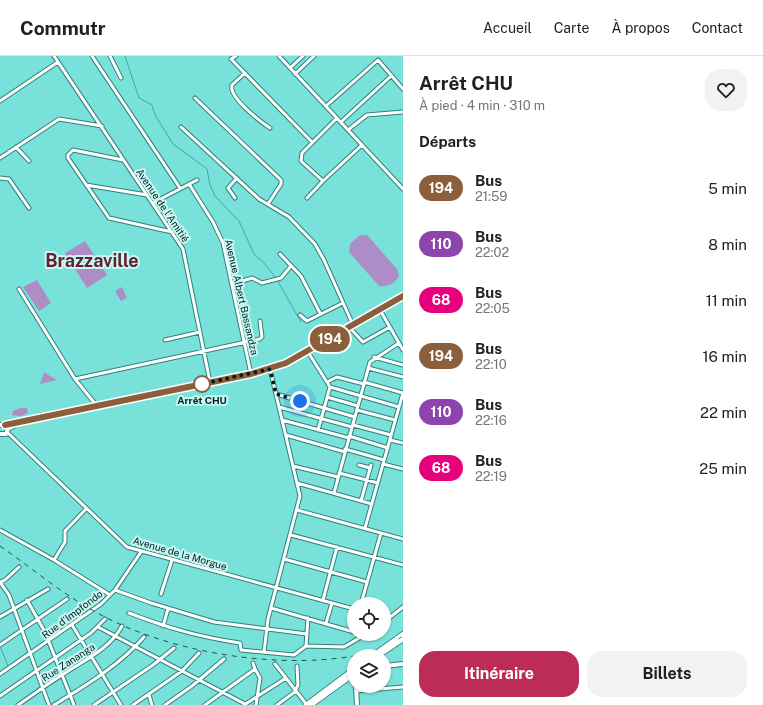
<!DOCTYPE html>
<html lang="fr">
<head>
<meta charset="utf-8">
<style>
	body { margin:0; font-family:"Public Sans",sans-serif; background:#f2f2f2; color:#202124; height:100vh; display:flex; flex-direction:column; font-size:15px; white-space:nowrap }
	* { box-sizing:border-box; margin:0 }
	p { font-size:13px; color:#757577 }
	.icon { flex:none; width:22px; height:22px; fill:none; stroke:currentColor; stroke-width:2; stroke-linecap:round; stroke-linejoin:round }
	.map { position:relative; flex:1; overflow:hidden }
	.drawer { display:flex; flex-direction:column; background:#fff; width:360px }
	.drawer>* { flex:none }
	.badge { padding:0 8px; border-radius:13px; font-size:14px; line-height:26px }
	.buttons { position:absolute; left:347px; top:541px; display:grid; gap:8px }
	.buttons a { display:grid; place-items:center; width:44px; height:44px; border-radius:50%; background:#fff; box-shadow:0 1px 3px #0004; font-size:20px }
	.you { position:absolute; width:20px; height:20px; margin:-10px; border:3px solid #fff; border-radius:50%; background:#1a73e8; box-shadow:0 0 0 6px #1a73e833 }
	.map>.badge { position:absolute; translate:-50% -50%; box-shadow:0 0 0 2px #fff }
	h2 { padding:0 16px; font-size:15px; line-height:36px }
	.round { display:grid; place-items:center; flex:none; width:42px; height:42px; border-radius:16px; background:#f2f2f2 }
	.head { display:flex; align-items:center; justify-content:space-between; height:68px; padding:0 16px }
	h1 { font-size:19px; font-weight:700; line-height:30px }
	.cta { display:flex; gap:8px; margin-top:auto; padding:8px 16px }
	.cta a { flex:1; height:46px; border-radius:16px; background:#bc2c56; color:#fff; font-size:16px; font-weight:700; line-height:46px; text-align:center }
	.cta a+a { background:#f2f2f2; color:#202124 }
	ul { padding:0; list-style:none }
	li { display:flex; align-items:center; gap:12px; height:56px; padding:0 16px }
	li div { flex:1 }
	li b { display:block; font-size:15px }
	li em { font-style:normal }
	li .badge { min-width:44px; font-weight:700; text-align:center }
	header { display:flex; align-items:center; gap:24px; box-sizing:border-box; height:56px; padding:0 20px; background:#fff; border-bottom:1px solid #e0e0e0 }
	header strong { font-size:19px }
	nav { display:flex; gap:22px; margin-inline-start:auto; font-size:14px }
	main { display:flex; flex:1; min-height:0 }
	.map>svg:first-child { display:block }
</style>
</head>
<body>
<header>
<strong>Commutr</strong>
<nav><a>Accueil</a><a>Carte</a><a>À propos</a><a>Contact</a></nav>
</header>
<main>
<div class="map">
<svg width="403" height="649" viewBox="0 0 403 649">
	<rect width="100%" height="100%" fill="#78e1d9"/>
	<path fill="#ac8dc6" d="M 360,179 L 367,179 L 397,213 L 399,220 C 394,228 388,231 379,230 L 349,196 L 350,188 Z
		M 85,185 L 107,219 L 87,232 L 65,197 Z
		M 37,224 L 51,247 L 39,255 L 23,231 Z
		M 122,231 L 127,242 L 121,245 L 115,235 Z
		M 44,316 L 45,317 L 57,324 L 40,328 Z
		M 21,352 L 27,352 L 28,357 L 21,360 L 12,359 L 13,355 Z"/>
	<g fill="none" stroke-linecap="round" stroke-linejoin="round">
		<path stroke="#38aca5" stroke-width="1" d="M 125,0 L 139,42 L 152,49 L 155,59 L 173,88 L 207,113 L 210,129 L 215,140 L 239,165 L 254,198 L 264,207 L 276,222 L 301,266
			M 0,590 L 8,610"/>
		<g stroke="#2e817b" stroke-width="5">
			<path id="minor" d="M 54,0 L 183,193 L 210,326
				M 92,0 L 180,132
				M 110,0 L 121,22
				M 236,0 L 231,3 L 312,86
				M 279,0 L 403,133
				M 290,12 L 303,0
				M 245,17 L 232,29 C 228,41 261,66 270,72
				M 295,18 L 314,0
				M 195,42 L 281,124 L 281,128 L 268,148
				M 0,45 L 58,6
				M 326,50 L 378,4 L 403,33
				M 337,62 L 302,97 L 301,105 L 323,125 L 362,89
				M 341,66 L 391,20
				M 181,71 L 259,143 L 289,161 L 315,188 L 324,204 L 353,269
				M 348,74 L 367,59 L 403,56
				M 16,91 L 29,105
				M 0,102 L 59,63 L 102,70
				M 123,104 L 73,94 L 68,99 L 68,102 L 109,162 L 172,176
				M 0,122 L 9,123 L 29,152
				M 189,128 L 213,166 L 223,187 L 251,318
				M 86,129 L 147,139
				M 235,142 L 228,132 L 237,122
				M 307,142 L 323,125
				M 153,147 L 197,124
				M 280,198 L 301,220 L 320,257
				M 232,228 L 252,222 L 262,227 L 281,222 L 291,210
				M 19,233 L 75,323 L 97,350
				M 380,254 L 403,294
				M 300,259 L 307,265 L 343,247
				M 349,271 L 363,286 L 390,271
				M 165,284 L 200,276
				M 308,296 L 330,331 L 318,374
				M 374,301 L 403,309
				M 368,312 L 403,321
				M 75,323 L 260,283 L 262,281 L 260,265
				M 327,326 L 337,321 L 364,328
				M 364,326 L 403,337
				M 330,331 L 399,351
				M 276,338 L 355,361
				M 327,341 L 358,350
				M 279,351 L 352,371
				M 357,354 L 395,364
				M 282,364 L 349,382
				M 353,369 L 391,379
				M 7,376 L 127,491 L 354,553
				M 286,379 L 345,396
				M 349,380 L 388,392
				M 390,384 L 403,387
				M 345,393 L 384,404
				M 383,408 L 403,413
				M 359,409 L 370,412
				M 293,410 L 338,421
				M 339,417 L 378,427
				M 297,427 L 372,448
				M 334,437 L 370,306 L 399,287
				M 361,445 L 371,409
				M 297,454 L 403,483
				M 365,472 L 403,337
				M 0,474 L 54,504 L 110,539
				M 291,479 L 403,509
				M 284,503 L 367,526
				M 54,504 L 65,486 L 65,475 L 86,453
				M 0,526 L 9,539 L 49,649
				M 0,526 L 5,524 L 19,511
				M 115,534 L 151,547 L 214,566 L 307,578
				M 161,538 L 172,504
				M 27,544 L 45,576 L 74,649
				M 323,544 L 337,491
				M 361,548 L 381,477
				M 271,552 L 354,576
				M 129,557 C 168,572 199,581 240,587 L 241,594 L 294,599 L 306,590 L 344,591 L 366,578
				M 0,561 L 48,533
				M 384,562 L 389,562 L 403,551
				M 326,567 L 332,547
				M 72,569 L 121,649
				M 163,570 L 168,553
				M 98,571 L 245,648
				M 0,589 L 67,543
				M 306,590 L 308,562
				M 264,596 L 268,563 L 300,440 L 270,313
				M 275,608 L 307,649
				M 255,613 L 260,622 L 256,649
				M 0,618 L 101,548 L 115,534 L 141,496
				M 295,635 L 298,629 L 297,610
				M 356,635 L 403,631
				M 149,639 L 152,649
				M 0,640 L 91,577 L 105,563
				M 18,649 C 33,639 47,628 62,619 C 84,604 109,594 122,570
				M 54,649 C 85,630 120,609 144,581
				M 94,649 L 153,609 L 174,592
				M 133,649 L 182,615 L 199,597
				M 165,649 L 192,630 L 224,603
				M 205,649 L 255,613 L 253,607
				M 244,649 L 286,622
				M 277,649 L 296,635"/>
		</g>
		<g stroke="#2e817b" stroke-width="6">
			<path id="secondary" d="M 0,369 L 4,369 L 7,371
				M 5,369 L 251,318 L 286,307 L 403,240
				M 0,378 L 6,378 L 8,373 L 15,369
				M 384,610 L 403,608
				M 356,630 L 357,649"/>
		</g>
		<g stroke="#2e817b" stroke-width="6">
			<path id="primary" d="M 396,583 L 403,578
				M 306,649 L 354,613
				M 311,649 L 354,618"/>
		</g>
		<use href="#minor" stroke="#fff" stroke-width="3"/>
		<use href="#secondary" stroke="#fff" stroke-width="4"/>
		<use href="#primary" stroke="#fff" stroke-width="4.5"/>
		<path stroke="#215350" stroke-width="1" stroke-dasharray="5 5" stroke-linecap="butt" d="M 0,490 C 29,510 56,533 87,551 C 159,595 271,614 354,600
			M 354,600 L 403,589"/>
		<g stroke="#2e817b" stroke-width="6" stroke-linecap="butt">
			<path id="primary-bridge" d="M 372,600 L 396,583
				M 378,600 L 403,583"/>
		</g>
		<use href="#primary-bridge" stroke="#fff" stroke-width="4.5"/>
	</g>
	<g fill="none" stroke-linecap="round" stroke-linejoin="round">
		<g stroke="#fff" stroke-width="9">
			<path id="line" d="M 5,369 L 251,318 L 286,307 L 403,240"/>
		</g>
		<use href="#line" stroke="#8b5e3c" stroke-width="6"/>
		<path stroke="#001d1b" stroke-width="4" stroke-dasharray="0 7.2" d="M 202,328 L 197,329 L 270,313 L 276,338 L 300,345"/>
	</g>
	<circle fill="#fff" stroke="#8b5e3c" stroke-width="2" cx="202" cy="328" r="8"/>
	<g text-anchor="middle" stroke-width="4" stroke-linejoin="round" paint-order="stroke">
		<g font-size="10" fill="#001d1b" stroke="#c8f8f3">
			<text transform="translate(163 149) rotate(56)" y="4">Avenue de l'Amitié</text>
			<text transform="translate(242 241) rotate(77)" y="4">Avenue Albert Bassandza</text>
			<text transform="translate(180 497) rotate(16)" y="4">Avenue de la Morgue</text>
			<text transform="translate(72 558) rotate(-37)" y="4">Rue d'Impfondo</text>
			<text transform="translate(68 606) rotate(-33)" y="4">Rue Zananga</text>
		</g>
		<g font-size="10" font-weight="bold" fill="#001d1b" stroke="#c8f8f3">
			<text x="202" y="348">Arrêt CHU</text>
		</g>
		<g font-size="18" font-weight="bold" fill="#631e2f" stroke="#c8f8f3">
			<text x="92" y="211">Brazzaville</text>
		</g>
	</g>
</svg>
<div class="buttons">
<a><svg class="icon" aria-label="locate" viewBox="0 0 24 24"><circle cx="12" cy="12" r="6"/><path d="M12 2v4M12 18v4M2 12h4M18 12h4"/></svg></a>
<a><svg class="icon" aria-label="layers" viewBox="0 0 24 24"><path d="M12 4l9 5-9 5-9-5zM3 14l9 5 9-5"/></svg></a>
</div>
<div class="you" style="left:300px;top:345px"></div>
<b class="badge" style="left:330px;top:283px;background:#8b5e3c;color:#fff">194</b>
</div>
<section class="drawer">
<div class="head"><div><h1>Arrêt CHU</h1><p>À pied · 4 min · 310 m</p></div><a class="round"><svg class="icon" aria-label="heart" viewBox="0 0 24 24"><path d="M12 20l-8-8c-3-5 5-10 8-4 3-6 11-1 8 4z"/></svg></a></div>
<h2>Départs</h2>
<ul>
<li><span class="badge" style="background:#8b5e3c;color:#fff">194</span><div><b>Bus</b><p>21:59</p></div><em>5 min</em></li>
<li><span class="badge" style="background:#8e44ad;color:#fff">110</span><div><b>Bus</b><p>22:02</p></div><em>8 min</em></li>
<li><span class="badge" style="background:#e6007e;color:#fff">68</span><div><b>Bus</b><p>22:05</p></div><em>11 min</em></li>
<li><span class="badge" style="background:#8b5e3c;color:#fff">194</span><div><b>Bus</b><p>22:10</p></div><em>16 min</em></li>
<li><span class="badge" style="background:#8e44ad;color:#fff">110</span><div><b>Bus</b><p>22:16</p></div><em>22 min</em></li>
<li><span class="badge" style="background:#e6007e;color:#fff">68</span><div><b>Bus</b><p>22:19</p></div><em>25 min</em></li>
</ul>
<div class="cta"><a>Itinéraire</a><a>Billets</a></div>
</section>
</main>
</body>
</html>
